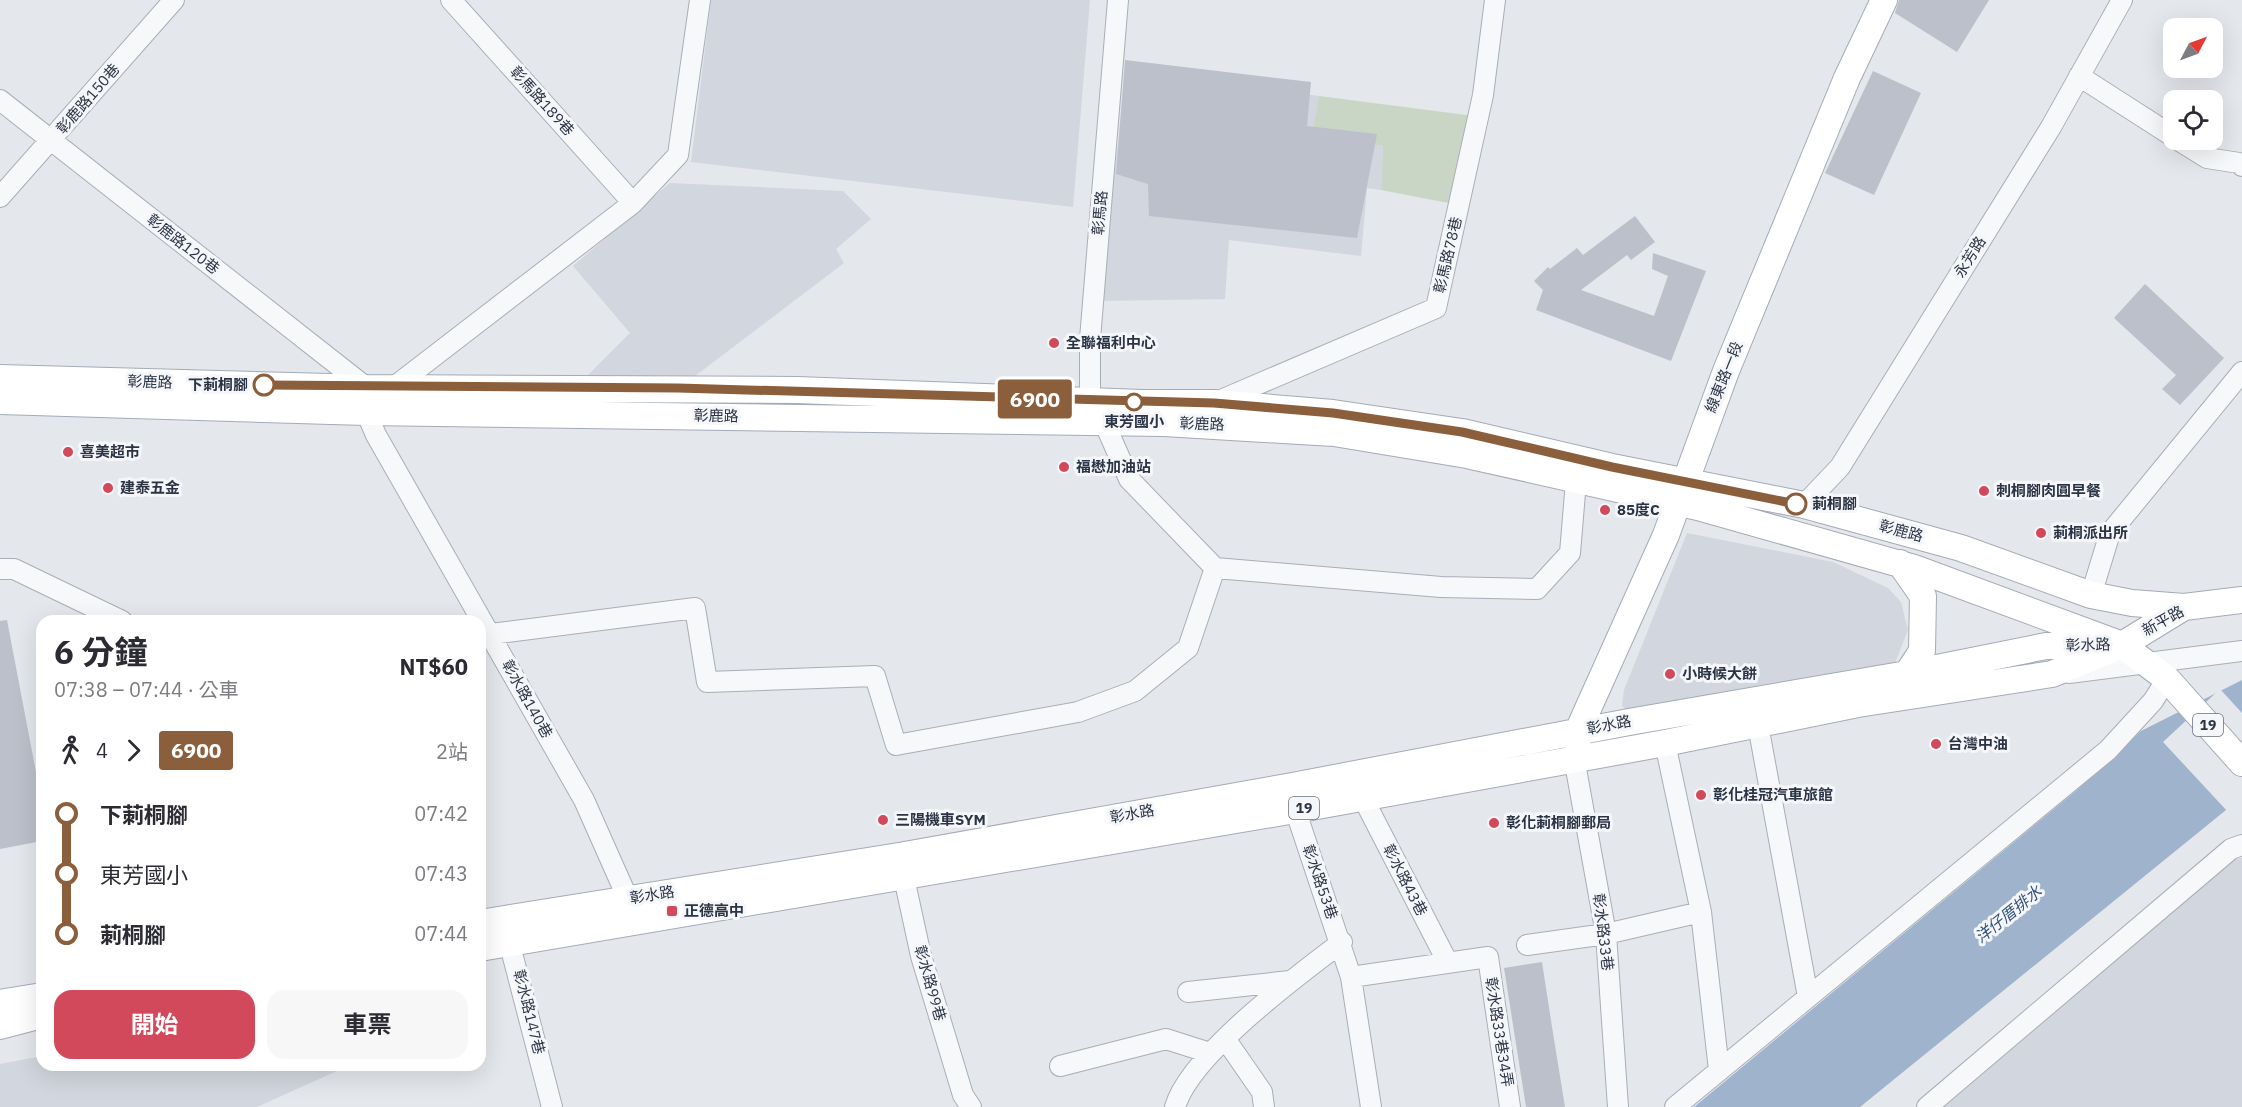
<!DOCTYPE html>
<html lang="zh-TW">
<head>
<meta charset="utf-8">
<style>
	body { margin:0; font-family:"IBM Plex Sans","Noto Sans TC",sans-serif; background:#f7f7f7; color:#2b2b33; height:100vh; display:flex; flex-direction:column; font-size:22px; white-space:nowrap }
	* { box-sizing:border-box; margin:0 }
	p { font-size:20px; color:#7c7c81 }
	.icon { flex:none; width:33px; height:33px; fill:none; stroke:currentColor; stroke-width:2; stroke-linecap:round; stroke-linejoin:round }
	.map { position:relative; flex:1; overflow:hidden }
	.panel { position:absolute; left:36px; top:615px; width:450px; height:456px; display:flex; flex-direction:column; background:#fff; border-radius:18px; box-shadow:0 6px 24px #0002 }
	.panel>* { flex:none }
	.badge { padding:0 12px; border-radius:4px; font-size:21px; line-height:39px }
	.needle { width:39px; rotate:49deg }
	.tools { position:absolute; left:2163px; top:18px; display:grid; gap:12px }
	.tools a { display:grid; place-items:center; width:60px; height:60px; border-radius:12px; background:#fff; box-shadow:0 6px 24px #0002; font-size:30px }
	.map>.badge { position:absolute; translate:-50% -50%; box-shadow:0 0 0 3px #fff }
	.legs { display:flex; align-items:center; gap:9px; height:66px; padding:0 18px; font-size:20px }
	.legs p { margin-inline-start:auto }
	.headline { display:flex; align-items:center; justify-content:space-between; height:102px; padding:0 18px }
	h1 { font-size:33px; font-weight:700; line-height:45px }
	.button { display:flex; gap:12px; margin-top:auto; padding:12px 18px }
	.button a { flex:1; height:69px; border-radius:18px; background:#d1495b; color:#fff; font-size:24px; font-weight:700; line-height:69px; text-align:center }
	.button a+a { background:#f7f7f7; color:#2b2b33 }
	ul { padding:0 18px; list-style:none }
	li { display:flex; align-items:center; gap:21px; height:60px; font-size:22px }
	li i { display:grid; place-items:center; width:9px; height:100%; margin:0 8px; background:currentColor }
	li i::after { content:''; width:15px; height:15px; margin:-8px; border:4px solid; border-radius:50%; background:#fff }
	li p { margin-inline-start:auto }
	li:first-child i { background:linear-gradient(#0000 50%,currentColor 0) }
	li:last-child i { background:linear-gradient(currentColor 50%,#0000 0) }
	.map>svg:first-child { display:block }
</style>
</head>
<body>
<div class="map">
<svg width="2242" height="1107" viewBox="0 0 2242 1107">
	<rect width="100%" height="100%" fill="#e4e7ec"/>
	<path fill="#d2d6de" d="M 711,0 L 1090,0 L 1073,207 L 691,162 Z
		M 1127,70 L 1319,96 L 1311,138 L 1383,146 L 1381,190 L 1367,188 L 1361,256 L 1229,240 L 1225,299 L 1099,301 Z
		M 670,183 L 843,191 L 871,219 L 836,249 L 844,263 L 687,382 L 584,379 L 630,333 L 573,266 Z
		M 1687,533 L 1833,562 L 1888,588 L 1901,602 L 1908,630 L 1895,663 L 1628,713 L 1622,705 L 1624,690 Z
		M 2242,858 L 2242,1107 L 1934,1107 L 2230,860 Z
		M 42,1056 L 42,1065 L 350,1065 L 257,1107 L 0,1107 L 0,1064 Z"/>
	<path fill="#c9d6c5" d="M 1319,96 L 1474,116 L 1459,205 L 1381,190 L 1383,146 L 1311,138 Z"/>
	<path fill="#9fb4cc" d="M 2242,680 L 2242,797 L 1860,1107 L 1694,1107 L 2077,790 L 2141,731 Z"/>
	<path fill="#e4e7ec" d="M 2220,689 L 2242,713 L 2242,801 L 2228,812 L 2163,742 Z"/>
	<path fill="#bbc0ca" d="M 1899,0 L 1989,0 L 1957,52 L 1895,13 Z
		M 1125,60 L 1311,82 L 1307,126 L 1377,134 L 1357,238 L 1149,216 L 1148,184 L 1116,174 Z
		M 1873,71 L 1921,93 L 1874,195 L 1825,173 Z
		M 1635,216 L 1655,242 L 1631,260 L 1627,255 L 1581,290 L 1654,316 L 1668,276 L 1652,269 L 1653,253 L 1706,271 L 1671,361 L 1536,310 L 1543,290 L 1534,281 L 1548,267 L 1550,269 L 1577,248 L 1583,255 Z
		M 2145,284 L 2224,358 L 2180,405 L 2162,389 L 2176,375 L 2114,318 Z
		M 7,620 L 42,804 L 42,841 L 0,849 L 0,621 Z
		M 1542,962 L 1552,1027 L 1565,1107 L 1526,1107 L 1504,968 Z"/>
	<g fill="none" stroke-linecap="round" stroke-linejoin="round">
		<g stroke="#a9aeb7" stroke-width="22">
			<path id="minor" d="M 451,0 L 633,203
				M 1118,0 L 1090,339 L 1090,401 L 1104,422 L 1129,479 L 1215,568 L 1441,587 L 1537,589 L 1570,553 L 1576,481
				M 2079,76 L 2174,137
				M 0,100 L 367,388 L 366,412 L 376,435 L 584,800 L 628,899 L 629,912
				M 2178,140 L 2207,158 L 2239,163 L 2242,166
				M 0,197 L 174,0
				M 394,387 L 633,203 L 678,155 L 700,0
				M 1214,403 L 1436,308 L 1483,95 L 1495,0
				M 1804,505 L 1840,467 L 2051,127 L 2122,0
				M 0,569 L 14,569 L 122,621
				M 2091,595 L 2110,533 L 2242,372
				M 491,634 L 695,608 L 707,682 L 875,676 L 896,745 L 1078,712 L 1135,691 L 1188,648 L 1215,568
				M 2069,673 L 2242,651
				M 1758,725 L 1808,997
				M 1665,743 L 1701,912 L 1719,1070
				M 1574,758 L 1606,934 L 1618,1107
				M 1291,797 L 1351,977 L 1371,1107
				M 1363,798 L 1448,963
				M 901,864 L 921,956 L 963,1095 L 971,1107
				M 506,930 L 552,1107
				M 1527,945 L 1606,934 L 1701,912
				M 1351,977 L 1488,957 L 1510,1107
				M 1188,992 L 1290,981
				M 1226,1040 L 1262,1092 L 1264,1107
				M 1060,1066 L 1166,1039 L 1210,1053
				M 1175,1107 C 1190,1055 1297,976 1342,942
				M 1675,1107 L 2108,750 L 2153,701 L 2167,679
				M 1927,1107 L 2231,849 L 2242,845"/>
		</g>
		<g stroke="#a3abb8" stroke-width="28">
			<path id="major" d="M 0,378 L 367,388 L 797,390 L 1142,403 L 1214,403 L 1333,413 L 1462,432 L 1612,467 L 1804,505 L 1961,548 L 2091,595 L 2132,603 L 2184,607
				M 0,401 L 366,412 L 1164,423 L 1334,433 L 1467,455 L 1698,507 L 1914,568 L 2122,645 L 2167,679 L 2242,763
				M 1900,563 L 1923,596 L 1922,651 L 1907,674
				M 1577,743 L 1578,731 L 1666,535 L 1726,371 L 1847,78 L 1884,0
				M 480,923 L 899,856 L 1287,787 L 1629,722 L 1907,674 L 2046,646 L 2106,645
				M 480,948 L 1295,810 L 1665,743 L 1858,704 L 2052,674 L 2122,645 L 2184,607 L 2242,600
				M 0,1003 L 42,996
				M 0,1026 L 42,1015"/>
		</g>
		<use href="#minor" stroke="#f7f8fa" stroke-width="20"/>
		<use href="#major" stroke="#fff" stroke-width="26"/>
	</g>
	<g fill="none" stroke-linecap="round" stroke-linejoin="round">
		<g stroke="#fff" stroke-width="14">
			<path id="line-1" d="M 264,385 L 678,388 L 1214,403 L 1333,413 L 1462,432 L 1612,467 L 1796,504"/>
		</g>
		<use href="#line-1" stroke="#8b5e3c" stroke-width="9"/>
	</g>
	<g fill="#d1495b" stroke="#f4f6f9" stroke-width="2">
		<circle cx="1054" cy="343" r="6"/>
		<circle cx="68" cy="452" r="6"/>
		<circle cx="1064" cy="467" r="6"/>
		<circle cx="108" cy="488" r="6"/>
		<circle cx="1984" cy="491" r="6"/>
		<circle cx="1605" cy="510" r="6"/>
		<circle cx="2041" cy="533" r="6"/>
		<circle cx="1670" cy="674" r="6"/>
		<circle cx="1936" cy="744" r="6"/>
		<circle cx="1701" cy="795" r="6"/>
		<circle cx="883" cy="820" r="6"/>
		<circle cx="1494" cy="823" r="6"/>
		<rect x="666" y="905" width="12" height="12" rx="3"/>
	</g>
	<g fill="#fff" stroke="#8b5e3c" stroke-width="3">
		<circle cx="264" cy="385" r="10"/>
		<circle cx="1134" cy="402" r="8"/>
		<circle cx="1796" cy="504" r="10"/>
	</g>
	<g text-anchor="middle" stroke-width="6" stroke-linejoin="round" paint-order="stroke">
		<g fill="#f4f6f9" stroke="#676e7b" stroke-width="1.5">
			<rect x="2193" y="714" width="30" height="22" rx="4.5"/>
			<rect x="1289" y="797" width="30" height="22" rx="4.5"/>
		</g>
		<g font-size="14" font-weight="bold" fill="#2b3445">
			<text x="2208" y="730">19</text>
			<text x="1304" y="813">19</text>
		</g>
		<g font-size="15" fill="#2b3445" stroke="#f4f6f9">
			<text transform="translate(88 99) rotate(-49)" y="5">彰鹿路150巷</text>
			<text transform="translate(542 101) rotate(48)" y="5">彰馬路189巷</text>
			<text transform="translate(1100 213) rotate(-85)" y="5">彰馬路</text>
			<text transform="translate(183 244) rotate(38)" y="5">彰鹿路120巷</text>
			<text transform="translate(1448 255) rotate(-77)" y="5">彰馬路78巷</text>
			<text transform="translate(1970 257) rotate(-58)" y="5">永芳路</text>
			<text transform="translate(1724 377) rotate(-68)" y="5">線東路一段</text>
			<text transform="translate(150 382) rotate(2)" y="5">彰鹿路</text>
			<text transform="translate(716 416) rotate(1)" y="5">彰鹿路</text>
			<text transform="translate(1202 424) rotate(2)" y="5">彰鹿路</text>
			<text transform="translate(1901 531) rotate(15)" y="5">彰鹿路</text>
			<text transform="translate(2163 621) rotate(-29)" y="5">新平路</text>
			<text transform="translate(2088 645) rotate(-1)" y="5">彰水路</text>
			<text transform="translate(527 699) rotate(61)" y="5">彰水路140巷</text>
			<text transform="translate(1609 725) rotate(-11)" y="5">彰水路</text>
			<text transform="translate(1132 814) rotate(-10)" y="5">彰水路</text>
			<text transform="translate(1405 880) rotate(63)" y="5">彰水路43巷</text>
			<text transform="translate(1320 882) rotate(71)" y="5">彰水路53巷</text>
			<text transform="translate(652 895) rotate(-9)" y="5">彰水路</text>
			<text transform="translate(1603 932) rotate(83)" y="5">彰水路33巷</text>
			<text transform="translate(930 983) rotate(74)" y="5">彰水路99巷</text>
			<text transform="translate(529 1012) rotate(76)" y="5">彰水路147巷</text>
			<text transform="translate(1499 1032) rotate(81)" y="5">彰水路33巷34弄</text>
		</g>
		<g font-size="15" font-weight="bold" fill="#2b3445" stroke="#f4f6f9" text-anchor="start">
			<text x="1066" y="348">全聯福利中心</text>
			<text x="80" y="457">喜美超市</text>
			<text x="1076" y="472">福懋加油站</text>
			<text x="120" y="493">建泰五金</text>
			<text x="1996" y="496">刺桐腳肉圓早餐</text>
			<text x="1617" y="515">85度C</text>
			<text x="2053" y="538">莿桐派出所</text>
			<text x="1682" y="679">小時候大餅</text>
			<text x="1948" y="749">台灣中油</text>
			<text x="1713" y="800">彰化桂冠汽車旅館</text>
			<text x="895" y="825">三陽機車SYM</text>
			<text x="1506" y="828">彰化莿桐腳郵局</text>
			<text x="684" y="916">正德高中</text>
		</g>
		<g font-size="15" font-weight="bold" fill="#2b3445" stroke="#f4f6f9" text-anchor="end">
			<text x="248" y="390">下莿桐腳</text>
			<text x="1134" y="427" text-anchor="middle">東芳國小</text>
			<text x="1812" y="509" text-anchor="start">莿桐腳</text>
		</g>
		<g font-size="16" font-style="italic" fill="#34527a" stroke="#f4f6f9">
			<text transform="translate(2008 914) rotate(-39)" y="6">洋仔厝排水</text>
		</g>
	</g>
</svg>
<div class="tools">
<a><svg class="needle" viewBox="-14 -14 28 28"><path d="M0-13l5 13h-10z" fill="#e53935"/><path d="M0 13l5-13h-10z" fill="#7c7c81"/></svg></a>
<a><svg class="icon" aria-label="locate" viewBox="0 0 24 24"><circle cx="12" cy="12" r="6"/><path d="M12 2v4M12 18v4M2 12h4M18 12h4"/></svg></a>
</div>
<b class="badge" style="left:1035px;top:399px;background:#8b5e3c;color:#fff">6900</b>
<section class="panel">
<div class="headline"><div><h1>6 分鐘</h1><p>07:38 – 07:44 · 公車</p></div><b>NT$60</b></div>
<div class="legs"><svg class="icon" aria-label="walk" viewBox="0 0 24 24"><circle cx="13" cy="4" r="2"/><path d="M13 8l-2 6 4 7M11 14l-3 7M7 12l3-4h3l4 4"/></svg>4<svg class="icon" aria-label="forward" viewBox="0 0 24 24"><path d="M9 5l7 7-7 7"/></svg><b class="badge" style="background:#8b5e3c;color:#fff">6900</b><p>2站</p></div>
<ul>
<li><i style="color:#8b5e3c"></i><b>下莿桐腳</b><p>07:42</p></li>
<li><i style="color:#8b5e3c"></i><span>東芳國小</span><p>07:43</p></li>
<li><i style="color:#8b5e3c"></i><b>莿桐腳</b><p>07:44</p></li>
</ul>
<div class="button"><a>開始</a><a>車票</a></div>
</section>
</div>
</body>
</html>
